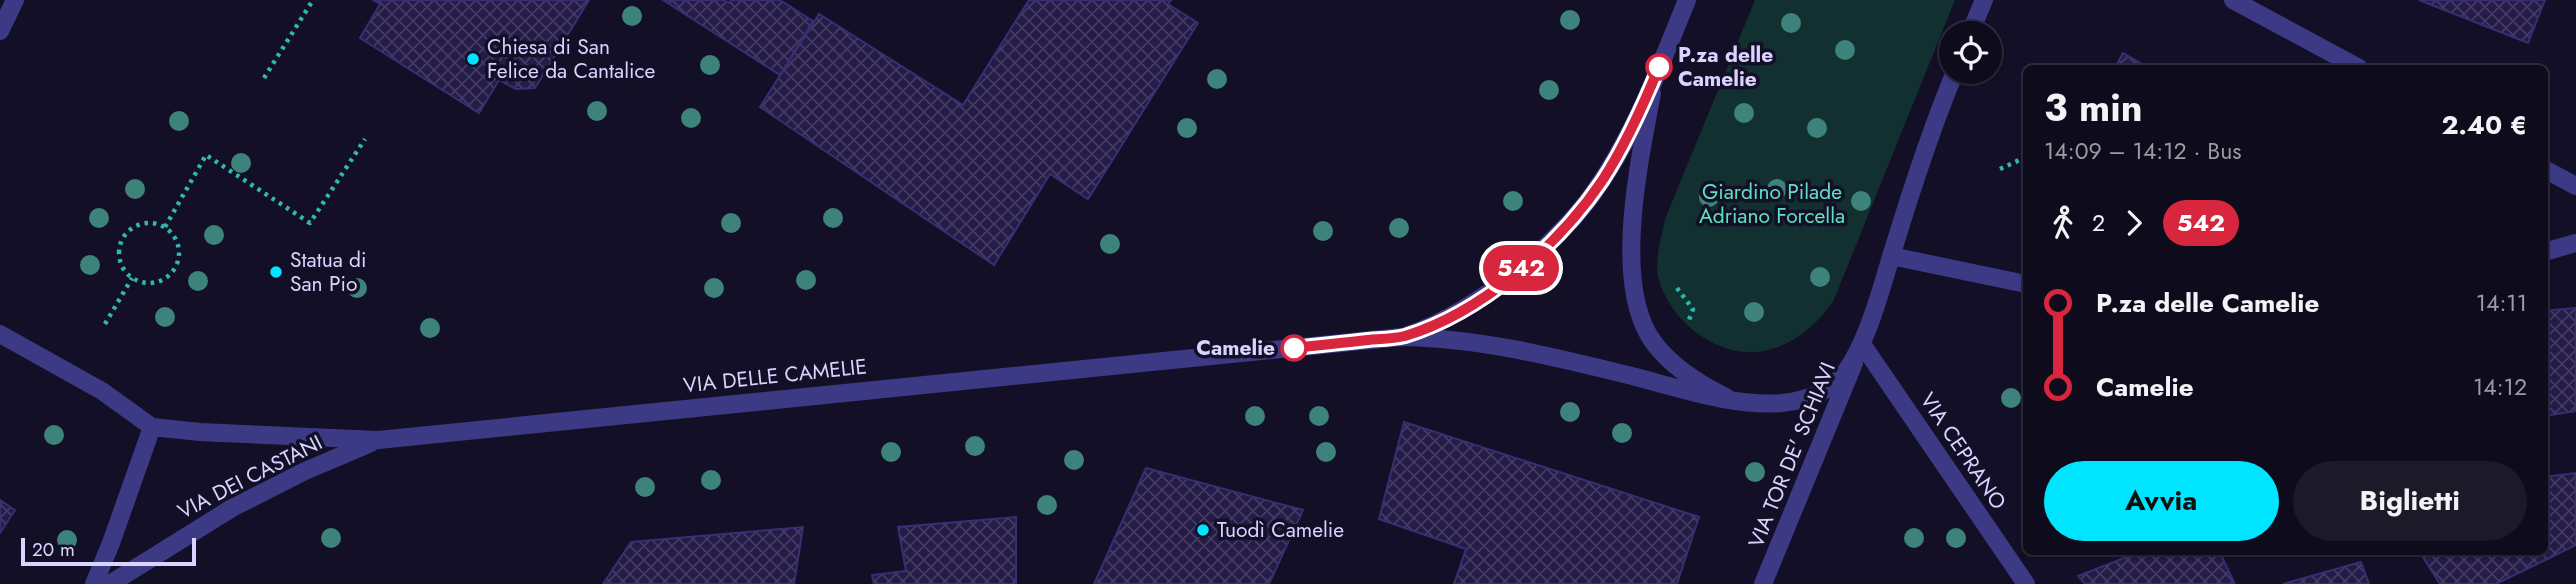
<!DOCTYPE html>
<html lang="it">
<head>
<meta charset="utf-8">
<style>
	body { margin:0; font-family:Jost,sans-serif; background:#1c1929; color:#f1f3f6; height:100vh; display:flex; flex-direction:column; font-size:26px; white-space:nowrap }
	* { box-sizing:border-box; margin:0 }
	p { font-size:23px; color:#9b9ba3 }
	.icon { flex:none; width:38px; height:38px; fill:none; stroke:currentColor; stroke-width:2; stroke-linecap:round; stroke-linejoin:round }
	.map { position:relative; flex:1; overflow:hidden }
	.side { position:absolute; left:2023px; top:65px; width:525px; height:490px; display:flex; flex-direction:column; background:#0e0b1c; border-radius:10px; box-shadow:0 2px 5px #0004,0 0 0 2px #2e2b3b }
	.side>* { flex:none }
	.badge { padding:0 14px; border-radius:23px; font-size:24px; line-height:46px }
	.controls { position:absolute; left:1939px; top:21px; display:grid; gap:14px }
	.controls a { display:grid; place-items:center; width:63px; height:63px; border-radius:50%; background:#0e0b1c; box-shadow:0 2px 5px #0004,0 0 0 2px #2e2b3b; font-size:35px }
	.scale { position:absolute; left:21px; bottom:18px; width:175px; box-sizing:border-box; padding-left:7px; border:4px solid #d9d4ff; border-top:0; font-size:19px; line-height:24px; white-space:nowrap; color:#d9d4ff; -webkit-text-stroke:5px #130f26; paint-order:stroke }
	.map>.badge { position:absolute; translate:-50% -50%; box-shadow:0 0 0 4px #fff }
	.legs { display:flex; align-items:center; gap:10px; height:77px; padding:0 21px; font-size:23px }
	.legs p { margin-inline-start:auto }
	.head { display:flex; align-items:center; justify-content:space-between; height:119px; padding:0 21px }
	h1 { font-size:38px; font-weight:700; line-height:52px }
	.cta { display:flex; gap:14px; margin-top:auto; padding:14px 21px }
	.cta a { flex:1; height:80px; border-radius:42px; background:#00e5ff; color:#111; font-size:28px; font-weight:700; line-height:80px; text-align:center }
	.cta a+a { background:#1c1929; color:#f1f3f6 }
	ul { padding:0 21px; list-style:none }
	li { display:flex; align-items:center; gap:24px; height:84px; font-size:26px }
	li i { display:grid; place-items:center; width:10px; height:100%; margin:0 9px; background:currentColor }
	li i::after { content:''; width:18px; height:18px; margin:-9px; border:5px solid; border-radius:50%; background:#0e0b1c }
	li p { margin-inline-start:auto }
	li:first-child i { background:linear-gradient(#0000 50%,currentColor 0) }
	li:last-child i { background:linear-gradient(currentColor 50%,#0000 0) }
	.map>svg:first-child { display:block }
</style>
</head>
<body>
<div class="map">
<svg width="2576" height="584" viewBox="0 0 2576 584">
	<defs>
		<pattern id="building-cross-hatch" width="8" height="8" patternUnits="userSpaceOnUse" patternTransform="scale(1.75)"><rect width="8" height="8" fill="#241b47"/><path d="M0 0l8 8M0 8l8-8" fill="none" stroke="#433b63"/></pattern>
	</defs>
	<rect width="100%" height="100%" fill="#130f26"/>
	<path fill="#12302f" d="M 1755,0 L 1955,0 L 1833,302 C 1817,323 1801,339 1775,348 C 1727,365 1674,327 1660,283 C 1653,263 1661,239 1665,219 Z"/>
	<path fill="url(#building-cross-hatch)" stroke="#3b2d73" stroke-width="2" d="M 373,0 L 589,0 L 535,88 L 516,89 L 499,80 L 479,113 L 360,38 L 380,4 Z
		M 663,0 L 724,0 L 729,3 L 731,0 L 780,0 L 813,21 L 780,75 Z
		M 1029,0 L 1171,0 L 1168,4 L 1198,23 L 1088,199 L 1050,174 L 994,265 L 760,107 L 819,14 L 963,105 Z
		M 2419,0 L 2545,0 L 2528,43 Z
		M 2123,53 L 2149,68 L 2115,68 Z
		M 2576,308 L 2576,411 L 2544,416 L 2544,311 Z
		M 1404,422 L 1699,517 L 1677,584 L 1454,584 L 1466,549 L 1379,519 Z
		M 1146,468 L 1303,510 L 1269,584 L 1094,584 Z
		M 2576,473 L 2576,545 L 2496,584 L 2440,584 L 2419,551 L 2544,551 L 2544,477 Z
		M 0,500 L 15,510 L 0,533 Z
		M 1016,517 L 1016,584 L 874,584 L 872,575 L 906,571 L 898,527 Z
		M 803,527 L 794,584 L 603,584 L 631,542 Z
		M 2142,551 L 2219,551 L 2235,584 L 2085,584 L 2078,576 Z
		M 2361,562 L 2369,584 L 2283,584 Z"/>
	<g fill="none" stroke-linecap="round" stroke-linejoin="round">
		<path stroke="#2fb8b0" stroke-width="4.5" stroke-dasharray="3.5 5" stroke-linecap="butt" d="M 264,78 L 313,0
			M 2000,169 L 2026,157
			M119 253a30 30 0 1 1 60 0a30 30 0 1 1-60 0Z
			M 165,227 L 206,155 L 310,223 L 365,139
			M 1677,288 L 1693,309 L 1689,320
			M 105,324 L 132,278"/>
		<path stroke="#3d3a85" stroke-width="18" d="M 2233,0 L 2359,68
			M 0,31 L 15,0
			M 1652,93 C 1640,159 1611,286 1654,343 C 1672,367 1699,384 1726,397
			M 2544,169 L 2576,186
			M 2544,252 L 2576,243
			M 1891,256 L 2026,284
			M 0,334 L 102,391 L 152,427
			M 1862,344 L 2026,584
			M 1763,584 L 1854,363"/>
		<path stroke="#3d3a85" stroke-width="18" d="M 1970,33 L 1984,0
			M 1408,335 C 1449,321 1484,298 1517,271 C 1545,248 1571,224 1592,195 C 1634,137 1660,66 1687,0
			M 94,584 L 111,543 L 152,427 L 200,432 L 378,440 L 1401,337 C 1481,338 1559,358 1636,377 C 1682,389 1734,407 1782,403 C 1813,400 1837,388 1852,362 C 1872,327 1882,285 1894,247 C 1912,188 1931,129 1955,72
			M 110,584 L 232,508 L 305,471 L 371,443"/>
	</g>
	<g fill="#3d827b">
		<circle cx="632" cy="16" r="10"/>
		<circle cx="1570" cy="20" r="10"/>
		<circle cx="1791" cy="23" r="10"/>
		<circle cx="1845" cy="50" r="10"/>
		<circle cx="710" cy="65" r="10"/>
		<circle cx="1217" cy="79" r="10"/>
		<circle cx="1549" cy="90" r="10"/>
		<circle cx="597" cy="111" r="10"/>
		<circle cx="1744" cy="113" r="10"/>
		<circle cx="691" cy="118" r="10"/>
		<circle cx="179" cy="121" r="10"/>
		<circle cx="1187" cy="128" r="10"/>
		<circle cx="1817" cy="128" r="10"/>
		<circle cx="241" cy="163" r="10"/>
		<circle cx="135" cy="189" r="10"/>
		<circle cx="1777" cy="189" r="10"/>
		<circle cx="1709" cy="197" r="10"/>
		<circle cx="1513" cy="201" r="10"/>
		<circle cx="1861" cy="201" r="10"/>
		<circle cx="99" cy="218" r="10"/>
		<circle cx="833" cy="218" r="10"/>
		<circle cx="731" cy="223" r="10"/>
		<circle cx="1399" cy="228" r="10"/>
		<circle cx="1323" cy="231" r="10"/>
		<circle cx="214" cy="235" r="10"/>
		<circle cx="1110" cy="244" r="10"/>
		<circle cx="90" cy="265" r="10"/>
		<circle cx="1820" cy="277" r="10"/>
		<circle cx="806" cy="280" r="10"/>
		<circle cx="198" cy="281" r="10"/>
		<circle cx="357" cy="288" r="10"/>
		<circle cx="714" cy="288" r="10"/>
		<circle cx="1754" cy="312" r="10"/>
		<circle cx="165" cy="317" r="10"/>
		<circle cx="430" cy="328" r="10"/>
		<circle cx="2011" cy="398" r="10"/>
		<circle cx="1570" cy="412" r="10"/>
		<circle cx="1255" cy="416" r="10"/>
		<circle cx="1319" cy="416" r="10"/>
		<circle cx="1622" cy="433" r="10"/>
		<circle cx="54" cy="435" r="10"/>
		<circle cx="975" cy="446" r="10"/>
		<circle cx="891" cy="452" r="10"/>
		<circle cx="1326" cy="452" r="10"/>
		<circle cx="1074" cy="460" r="10"/>
		<circle cx="1755" cy="472" r="10"/>
		<circle cx="711" cy="480" r="10"/>
		<circle cx="645" cy="487" r="10"/>
		<circle cx="1047" cy="505" r="10"/>
		<circle cx="331" cy="538" r="10"/>
		<circle cx="1914" cy="538" r="10"/>
		<circle cx="1956" cy="538" r="10"/>
		<circle cx="67" cy="540" r="10"/>
	</g>
	<g fill="none" stroke-linecap="round" stroke-linejoin="round">
		<g stroke="#fff" stroke-width="16">
			<path id="line-1" d="M 1294,348 C 1319,345 1343,343 1368,340 C 1380,339 1393,339 1405,336 C 1481,313 1558,246 1602,181 C 1625,146 1643,106 1659,67"/>
		</g>
		<use href="#line-1" stroke="#d7263d" stroke-width="10"/>
	</g>
	<g fill="#00e5ff" stroke="#130f26" stroke-width="2.5">
		<circle cx="473" cy="59" r="7"/>
		<circle cx="276" cy="272" r="7"/>
		<circle cx="1203" cy="530" r="7"/>
	</g>
	<g fill="#fff" stroke="#d7263d" stroke-width="3.5">
		<circle cx="1659" cy="67" r="12"/>
		<circle cx="1294" cy="348" r="12"/>
	</g>
	<g text-anchor="middle" stroke-width="7" stroke-linejoin="round" paint-order="stroke">
		<g font-size="21" fill="#d9d4ff" stroke="#130f26" text-anchor="start">
			<text x="487" y="54">Chiesa di San<tspan x="487" dy="24">Felice da Cantalice</tspan></text>
			<text x="290" y="267">Statua di<tspan x="290" dy="24">San Pio</tspan></text>
			<text x="1217" y="537">Tuodì Camelie</text>
		</g>
		<g font-size="21" font-weight="bold" fill="#d9d4ff" stroke="#130f26" text-anchor="start">
			<text x="1678" y="62">P.za delle<tspan x="1678" dy="24">Camelie</tspan></text>
			<text x="1275" y="355" text-anchor="end">Camelie</text>
		</g>
		<g font-size="21" fill="#5fe0c0" stroke="#130f26">
			<text x="1772" y="199">Giardino Pilade<tspan x="1772" dy="24">Adriano Forcella</tspan></text>
		</g>
		<g font-size="21" fill="#d9d4ff" stroke="#130f26">
			<text transform="translate(775 376) rotate(-6)" y="7">VIA DELLE CAMELIE</text>
			<text transform="translate(1963 451) rotate(56)" y="7">VIA CEPRANO</text>
			<text transform="translate(1792 455) rotate(-68)" y="7">VIA TOR DE' SCHIAVI</text>
			<text transform="translate(250 477) rotate(-27)" y="7">VIA DEI CASTANI</text>
		</g>
	</g>
</svg>
<div class="controls">
<a><svg class="icon" aria-label="locate" viewBox="0 0 24 24"><circle cx="12" cy="12" r="6"/><path d="M12 2v4M12 18v4M2 12h4M18 12h4"/></svg></a>
</div>
<div class="scale">20 m</div>
<b class="badge" style="left:1521px;top:268px;background:#d7263d;color:#fff">542</b>
<section class="side">
<div class="head"><div><h1>3 min</h1><p>14:09 – 14:12 · Bus</p></div><b>2.40 €</b></div>
<div class="legs"><svg class="icon" aria-label="walk" viewBox="0 0 24 24"><circle cx="13" cy="4" r="2"/><path d="M13 8l-2 6 4 7M11 14l-3 7M7 12l3-4h3l4 4"/></svg>2<svg class="icon" aria-label="forward" viewBox="0 0 24 24"><path d="M9 5l7 7-7 7"/></svg><b class="badge" style="background:#d7263d;color:#fff">542</b></div>
<ul>
<li><i style="color:#d7263d"></i><b>P.za delle Camelie</b><p>14:11</p></li>
<li><i style="color:#d7263d"></i><b>Camelie</b><p>14:12</p></li>
</ul>
<div class="cta"><a>Avvia</a><a>Biglietti</a></div>
</section>
</div>
</body>
</html>
